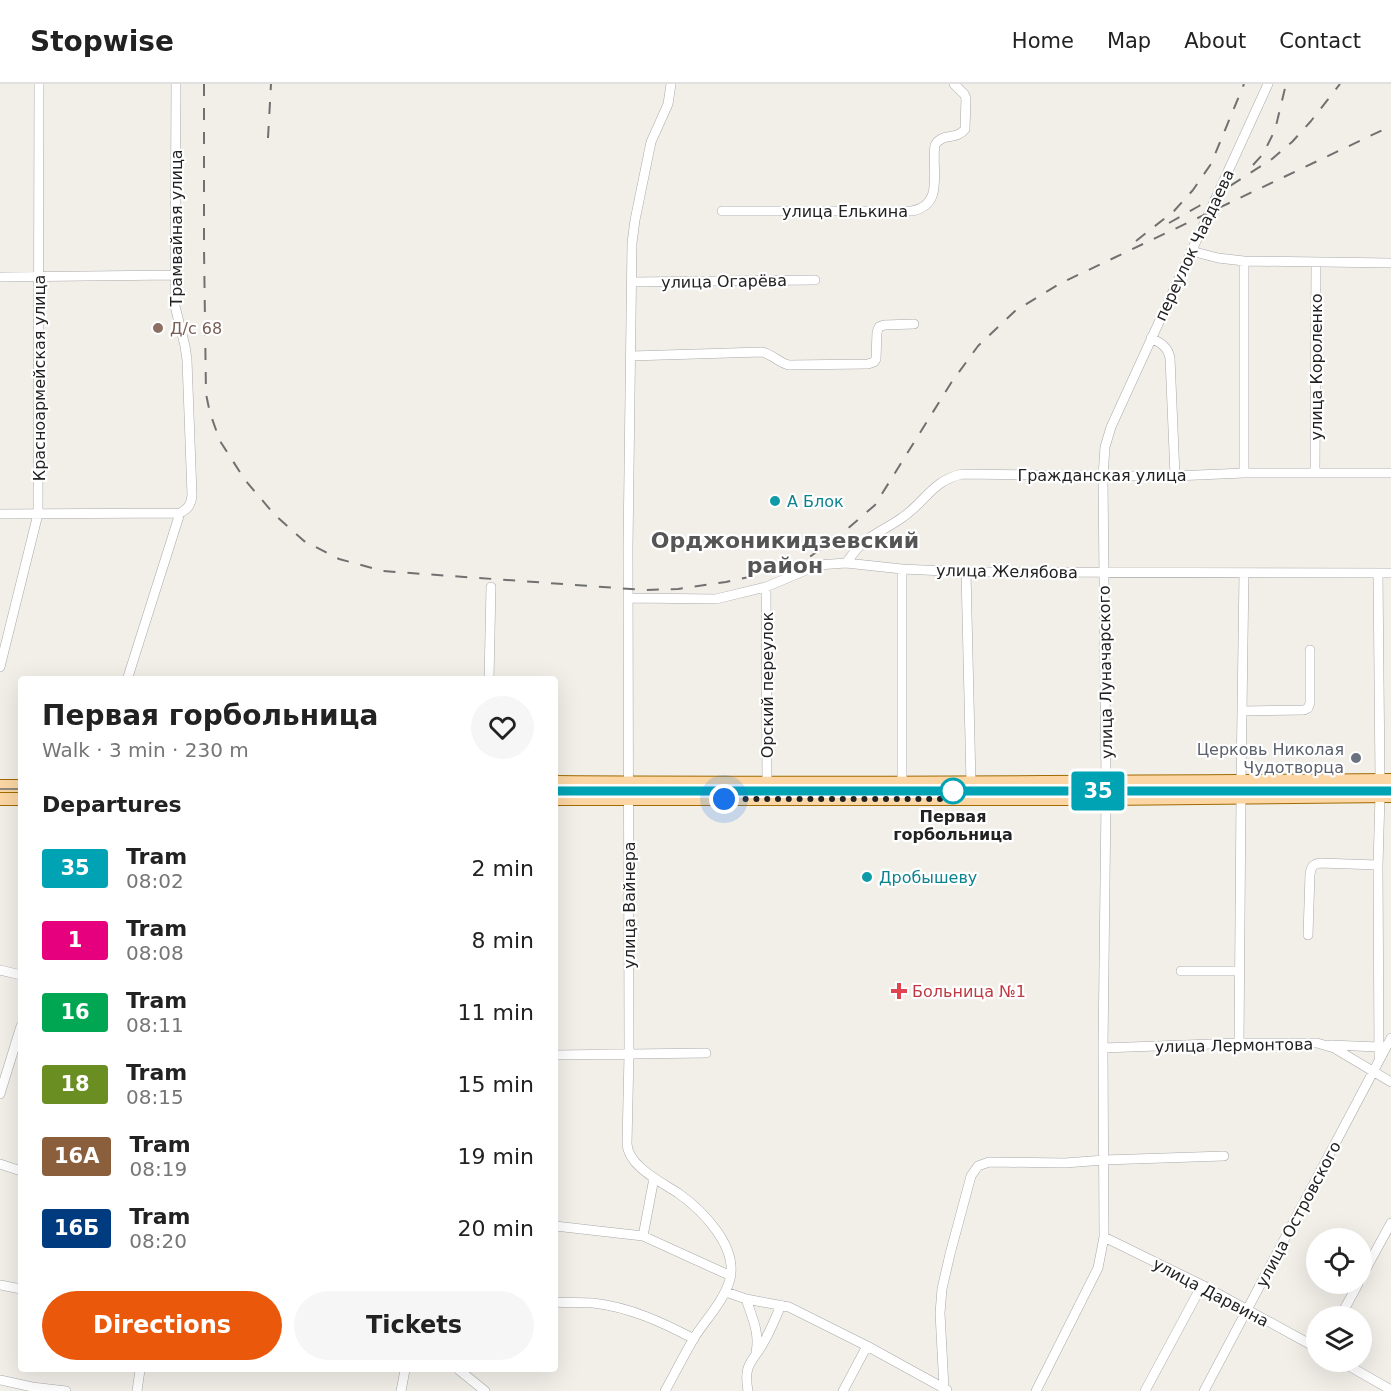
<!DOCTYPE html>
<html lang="en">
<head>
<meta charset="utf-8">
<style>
	body { margin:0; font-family:"DejaVu Sans",sans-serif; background:#f6f6f6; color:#222; height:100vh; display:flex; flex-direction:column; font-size:22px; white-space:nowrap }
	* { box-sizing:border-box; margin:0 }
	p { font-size:20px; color:#767676 }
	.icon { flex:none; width:33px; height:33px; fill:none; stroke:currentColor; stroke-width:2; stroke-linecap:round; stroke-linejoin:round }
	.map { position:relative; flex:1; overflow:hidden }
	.side { position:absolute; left:18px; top:592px; width:540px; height:696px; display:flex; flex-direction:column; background:#fff; border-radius:6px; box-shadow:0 6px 24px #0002 }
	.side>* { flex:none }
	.badge { padding:0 12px; border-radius:4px; font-size:21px; line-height:39px }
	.fabs { position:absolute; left:1306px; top:1144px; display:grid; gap:12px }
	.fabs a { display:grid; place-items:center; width:66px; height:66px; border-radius:50%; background:#fff; box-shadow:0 6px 24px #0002; font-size:30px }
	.you { position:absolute; width:30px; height:30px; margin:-15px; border:4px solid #fff; border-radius:50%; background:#1a73e8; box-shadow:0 0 0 9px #1a73e833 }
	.map>.badge { position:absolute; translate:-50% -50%; box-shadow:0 0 0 3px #fff }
	h2 { padding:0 24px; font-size:22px; line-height:54px }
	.round { display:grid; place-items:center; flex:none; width:63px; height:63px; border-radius:32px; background:#f6f6f6 }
	.head { display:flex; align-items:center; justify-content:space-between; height:102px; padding:0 24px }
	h1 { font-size:28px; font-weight:700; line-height:45px }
	.action { display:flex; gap:12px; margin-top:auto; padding:12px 24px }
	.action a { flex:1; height:69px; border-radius:36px; background:#ea580c; color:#fff; font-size:24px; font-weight:700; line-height:69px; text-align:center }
	.action a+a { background:#f6f6f6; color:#222 }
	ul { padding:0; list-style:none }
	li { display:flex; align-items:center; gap:18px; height:72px; padding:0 24px }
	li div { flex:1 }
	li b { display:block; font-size:22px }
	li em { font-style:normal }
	li .badge { min-width:66px; font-weight:700; text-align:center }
	header { display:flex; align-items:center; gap:36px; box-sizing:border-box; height:84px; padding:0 30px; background:#fff; border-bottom:2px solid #e0e0e0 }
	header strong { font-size:28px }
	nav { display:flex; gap:33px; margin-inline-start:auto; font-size:21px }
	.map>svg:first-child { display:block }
</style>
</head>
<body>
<header>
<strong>Stopwise</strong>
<nav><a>Home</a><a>Map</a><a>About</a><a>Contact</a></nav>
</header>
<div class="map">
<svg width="1391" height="1307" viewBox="0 0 1391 1307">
	<rect width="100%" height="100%" fill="#f2efe9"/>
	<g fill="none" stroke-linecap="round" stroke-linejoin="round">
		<g stroke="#a9a9a9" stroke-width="10">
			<path id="minor" d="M 722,127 L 912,127 C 945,121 931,86 935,61 C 943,48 956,57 965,45 L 966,14 L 964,10 L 954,0
				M 1191,167 L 1218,174 L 1244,177 L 1391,179
				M 1244,177 L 1244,389
				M 0,193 L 174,191
				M 632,198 L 815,196
				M 1151,254 C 1161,259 1168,263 1170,274 L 1175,392
				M 631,272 L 762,268 C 772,270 779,279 789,281 L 868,280 L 874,278 L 876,275 L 877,248 L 879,243 L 884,241 L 914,240
				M 1315,389 L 1316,178
				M 0,430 L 180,429 C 188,425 191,421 192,411 L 187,276 L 185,262 L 175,222 L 176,0
				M 846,479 C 851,473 855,466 861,461 C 873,449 890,443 903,433 C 926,417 932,397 962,390 L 1103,392 L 1175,392 L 1244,389 L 1391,389
				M 966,488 L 971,698
				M 1378,489 L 1380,696
				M 766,503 L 767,699
				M 629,514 L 716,515 L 766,503 L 818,481 L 846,479 L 902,485 L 966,488 L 1391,489
				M 0,583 L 38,430 L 39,0
				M 127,596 L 180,429
				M 489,596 L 491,503
				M 1242,627 L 1304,626 L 1308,624 L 1310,619 L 1310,566
				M 1241,697 L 1244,489
				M 902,698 L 902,485
				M 1106,699 L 1103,392 L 1105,363 L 1111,343 L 1268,0
				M 1308,851 L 1310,790 C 1311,783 1313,780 1320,779 L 1378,781
				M 0,886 L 21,891
				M 1181,887 L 1239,887
				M 1239,959 L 1241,713
				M 1330,961 L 1379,963
				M 1103,964 L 1239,959 L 1317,959 L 1334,964 L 1391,998
				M 555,971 L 706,969
				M 1379,973 L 1378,781 L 1380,712
				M 0,1010 L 21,942
				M 0,1080 L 21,1087
				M 555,1142 L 643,1152 L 731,1192
				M 643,1152 L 654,1094
				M 1104,1153 L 1202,1201 L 1317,1264
				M 1362,1192 L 1391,1139
				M 0,1201 L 21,1205
				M 726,1208 L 746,1215 L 789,1223 L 867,1262 L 947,1306
				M 746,1215 C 752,1233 760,1249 756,1268
				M 555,1218 C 567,1219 580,1218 593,1219 C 629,1223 662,1238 694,1255
				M 1340,1233 L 1358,1200
				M 1342,1278 L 1391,1306
				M 459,1286 L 485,1307
				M 0,1296 L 32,1303 L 66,1307
				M 137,1307 L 140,1286
				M 401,1307 L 405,1286
				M 665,1307 C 675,1289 684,1271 694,1254 C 706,1235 724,1217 730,1195 C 738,1162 702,1126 678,1109 C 661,1098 628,1082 627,1060 L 629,970 L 628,463 L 632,159 L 635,136 L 651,58 L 668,20 L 671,0
				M 748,1307 C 743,1278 753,1279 765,1256 C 771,1245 776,1233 781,1221
				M 843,1307 L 867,1262
				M 943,1307 L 944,1304 L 940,1229 L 942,1205 L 950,1170 L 971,1092 L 978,1082 L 989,1078 L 1065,1079 L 1104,1076 L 1224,1072
				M 1036,1307 L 1098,1184 L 1104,1153 L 1103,964 L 1106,715
				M 1145,1307 L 1202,1201
				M 1204,1307 L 1391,954"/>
		</g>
		<g stroke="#a06b00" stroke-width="14">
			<path id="major" d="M 555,698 C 834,700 1112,698 1391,696
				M 0,702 L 21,702
				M 0,715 L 21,715
				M 555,715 L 1106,715 L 1391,712"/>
		</g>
		<use href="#minor" stroke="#fff" stroke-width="9"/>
		<use href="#major" stroke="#fcd6a4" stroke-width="12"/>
		<path stroke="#707070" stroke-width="1.5" d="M 555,704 L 1391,703
			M 0,705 L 21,705"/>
		<path stroke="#707070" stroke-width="2" stroke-dasharray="12 12" stroke-linecap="butt" d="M 204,0 L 204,164 L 206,310 L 210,329 L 220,357 L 245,396 L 274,430 L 304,457 L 339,475 L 383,487 L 644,506 L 678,505 L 726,498 L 772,488 L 811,472 L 845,447 L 875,421 L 951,299 L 978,262 L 1015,227 L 1059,200 L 1391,42
			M 268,54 L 271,0
			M 1253,81 L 1263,70 L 1275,46 L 1286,0
			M 1169,139 L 1199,122 L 1272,75 L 1292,58 L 1311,37 L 1340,0
			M 1136,157 L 1174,127 L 1193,106 L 1211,80 L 1244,0"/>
	</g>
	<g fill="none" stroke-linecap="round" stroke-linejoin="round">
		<g stroke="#fff" stroke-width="14">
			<path id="line" d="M 555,707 L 1391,707"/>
		</g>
		<use href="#line" stroke="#00a3b4" stroke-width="9"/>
		<path stroke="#222" stroke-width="6" stroke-dasharray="0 10.8" d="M 724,715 L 953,715 L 953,707"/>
	</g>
	<circle fill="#8d6e63" stroke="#fff" stroke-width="2" cx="158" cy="244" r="6"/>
	<g fill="#0f9aa8" stroke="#fff" stroke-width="2">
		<circle cx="775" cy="417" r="6"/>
		<circle cx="867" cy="793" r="6"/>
	</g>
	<circle fill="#6b7280" stroke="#fff" stroke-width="2" cx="1356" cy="674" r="6"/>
	<circle fill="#fff" stroke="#00a3b4" stroke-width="3" cx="953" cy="707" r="12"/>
	<path fill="#e0444e" stroke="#fff" stroke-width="2" d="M896 898h6v6h6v6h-6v6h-6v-6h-6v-6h6z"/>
	<g text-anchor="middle" stroke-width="4.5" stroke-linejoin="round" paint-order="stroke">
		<g font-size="16" fill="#222" stroke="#fff">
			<text x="845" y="133">улица Елькина</text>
			<text transform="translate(176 144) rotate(-90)" y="6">Трамвайная улица</text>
			<text transform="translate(1194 161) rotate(-65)" y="6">переулок Чаадаева</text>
			<text transform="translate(724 197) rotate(-1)" y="6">улица Огарёва</text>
			<text transform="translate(1316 283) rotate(-90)" y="6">улица Короленко</text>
			<text transform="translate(39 294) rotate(-90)" y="6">Красноармейская улица</text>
			<text x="1102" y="397">Гражданская улица</text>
			<text transform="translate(1007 487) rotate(1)" y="6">улица Желябова</text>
			<text transform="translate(1105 588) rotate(-91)" y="6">улица Луначарского</text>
			<text transform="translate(767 601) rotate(-90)" y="6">Орский переулок</text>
			<text transform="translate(629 821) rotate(-90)" y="6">улица Вайнера</text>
			<text transform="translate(1234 961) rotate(-1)" y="6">улица Лермонтова</text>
			<text transform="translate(1298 1130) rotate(-62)" y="6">улица Островского</text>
			<text transform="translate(1211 1208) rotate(28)" y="6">улица Дарвина</text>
		</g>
		<g font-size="16" fill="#785e54" stroke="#fff" text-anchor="start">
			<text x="170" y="250">Д/с 68</text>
		</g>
		<g font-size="16" fill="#0d838f" stroke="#fff" text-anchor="start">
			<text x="787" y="423">А Блок</text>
			<text x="879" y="799">Дробышеву</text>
		</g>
		<g font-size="16" fill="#5b616d" stroke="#fff" text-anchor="end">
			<text x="1344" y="671">Церковь Николая<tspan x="1344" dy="18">Чудотворца</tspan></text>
		</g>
		<g font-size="16" font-weight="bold" fill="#222" stroke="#fff">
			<text x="953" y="738">Первая<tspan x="953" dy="18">горбольница</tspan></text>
		</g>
		<g font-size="16" fill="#be3a42" stroke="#fff" text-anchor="start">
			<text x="912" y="913">Больница №1</text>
		</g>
		<g font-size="22" font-weight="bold" fill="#555" stroke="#fff">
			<text x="785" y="464">Орджоникидзевский<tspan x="785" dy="25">район</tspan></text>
		</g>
	</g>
</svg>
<div class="fabs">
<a><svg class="icon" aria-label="locate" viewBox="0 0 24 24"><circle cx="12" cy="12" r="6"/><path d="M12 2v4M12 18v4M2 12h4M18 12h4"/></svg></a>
<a><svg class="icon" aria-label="layers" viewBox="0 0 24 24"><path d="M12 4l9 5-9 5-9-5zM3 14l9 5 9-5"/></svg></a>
</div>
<div class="you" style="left:724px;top:715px"></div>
<b class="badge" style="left:1098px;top:707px;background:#00a3b4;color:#fff">35</b>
<section class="side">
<div class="head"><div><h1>Первая горбольница</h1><p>Walk · 3 min · 230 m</p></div><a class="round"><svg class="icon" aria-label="heart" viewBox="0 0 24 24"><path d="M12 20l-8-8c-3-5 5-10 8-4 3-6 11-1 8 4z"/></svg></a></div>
<h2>Departures</h2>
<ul>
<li><span class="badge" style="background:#00a3b4;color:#fff">35</span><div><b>Tram</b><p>08:02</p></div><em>2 min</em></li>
<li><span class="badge" style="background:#e6007e;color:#fff">1</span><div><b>Tram</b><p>08:08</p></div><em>8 min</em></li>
<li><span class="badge" style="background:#00a651;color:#fff">16</span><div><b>Tram</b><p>08:11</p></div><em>11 min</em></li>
<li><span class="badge" style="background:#6b8e23;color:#fff">18</span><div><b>Tram</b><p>08:15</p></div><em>15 min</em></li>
<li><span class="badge" style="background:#8b5e3c;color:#fff">16А</span><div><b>Tram</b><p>08:19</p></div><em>19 min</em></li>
<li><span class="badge" style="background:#003b80;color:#fff">16Б</span><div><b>Tram</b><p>08:20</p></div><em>20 min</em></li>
</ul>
<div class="action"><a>Directions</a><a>Tickets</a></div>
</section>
</div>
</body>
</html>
